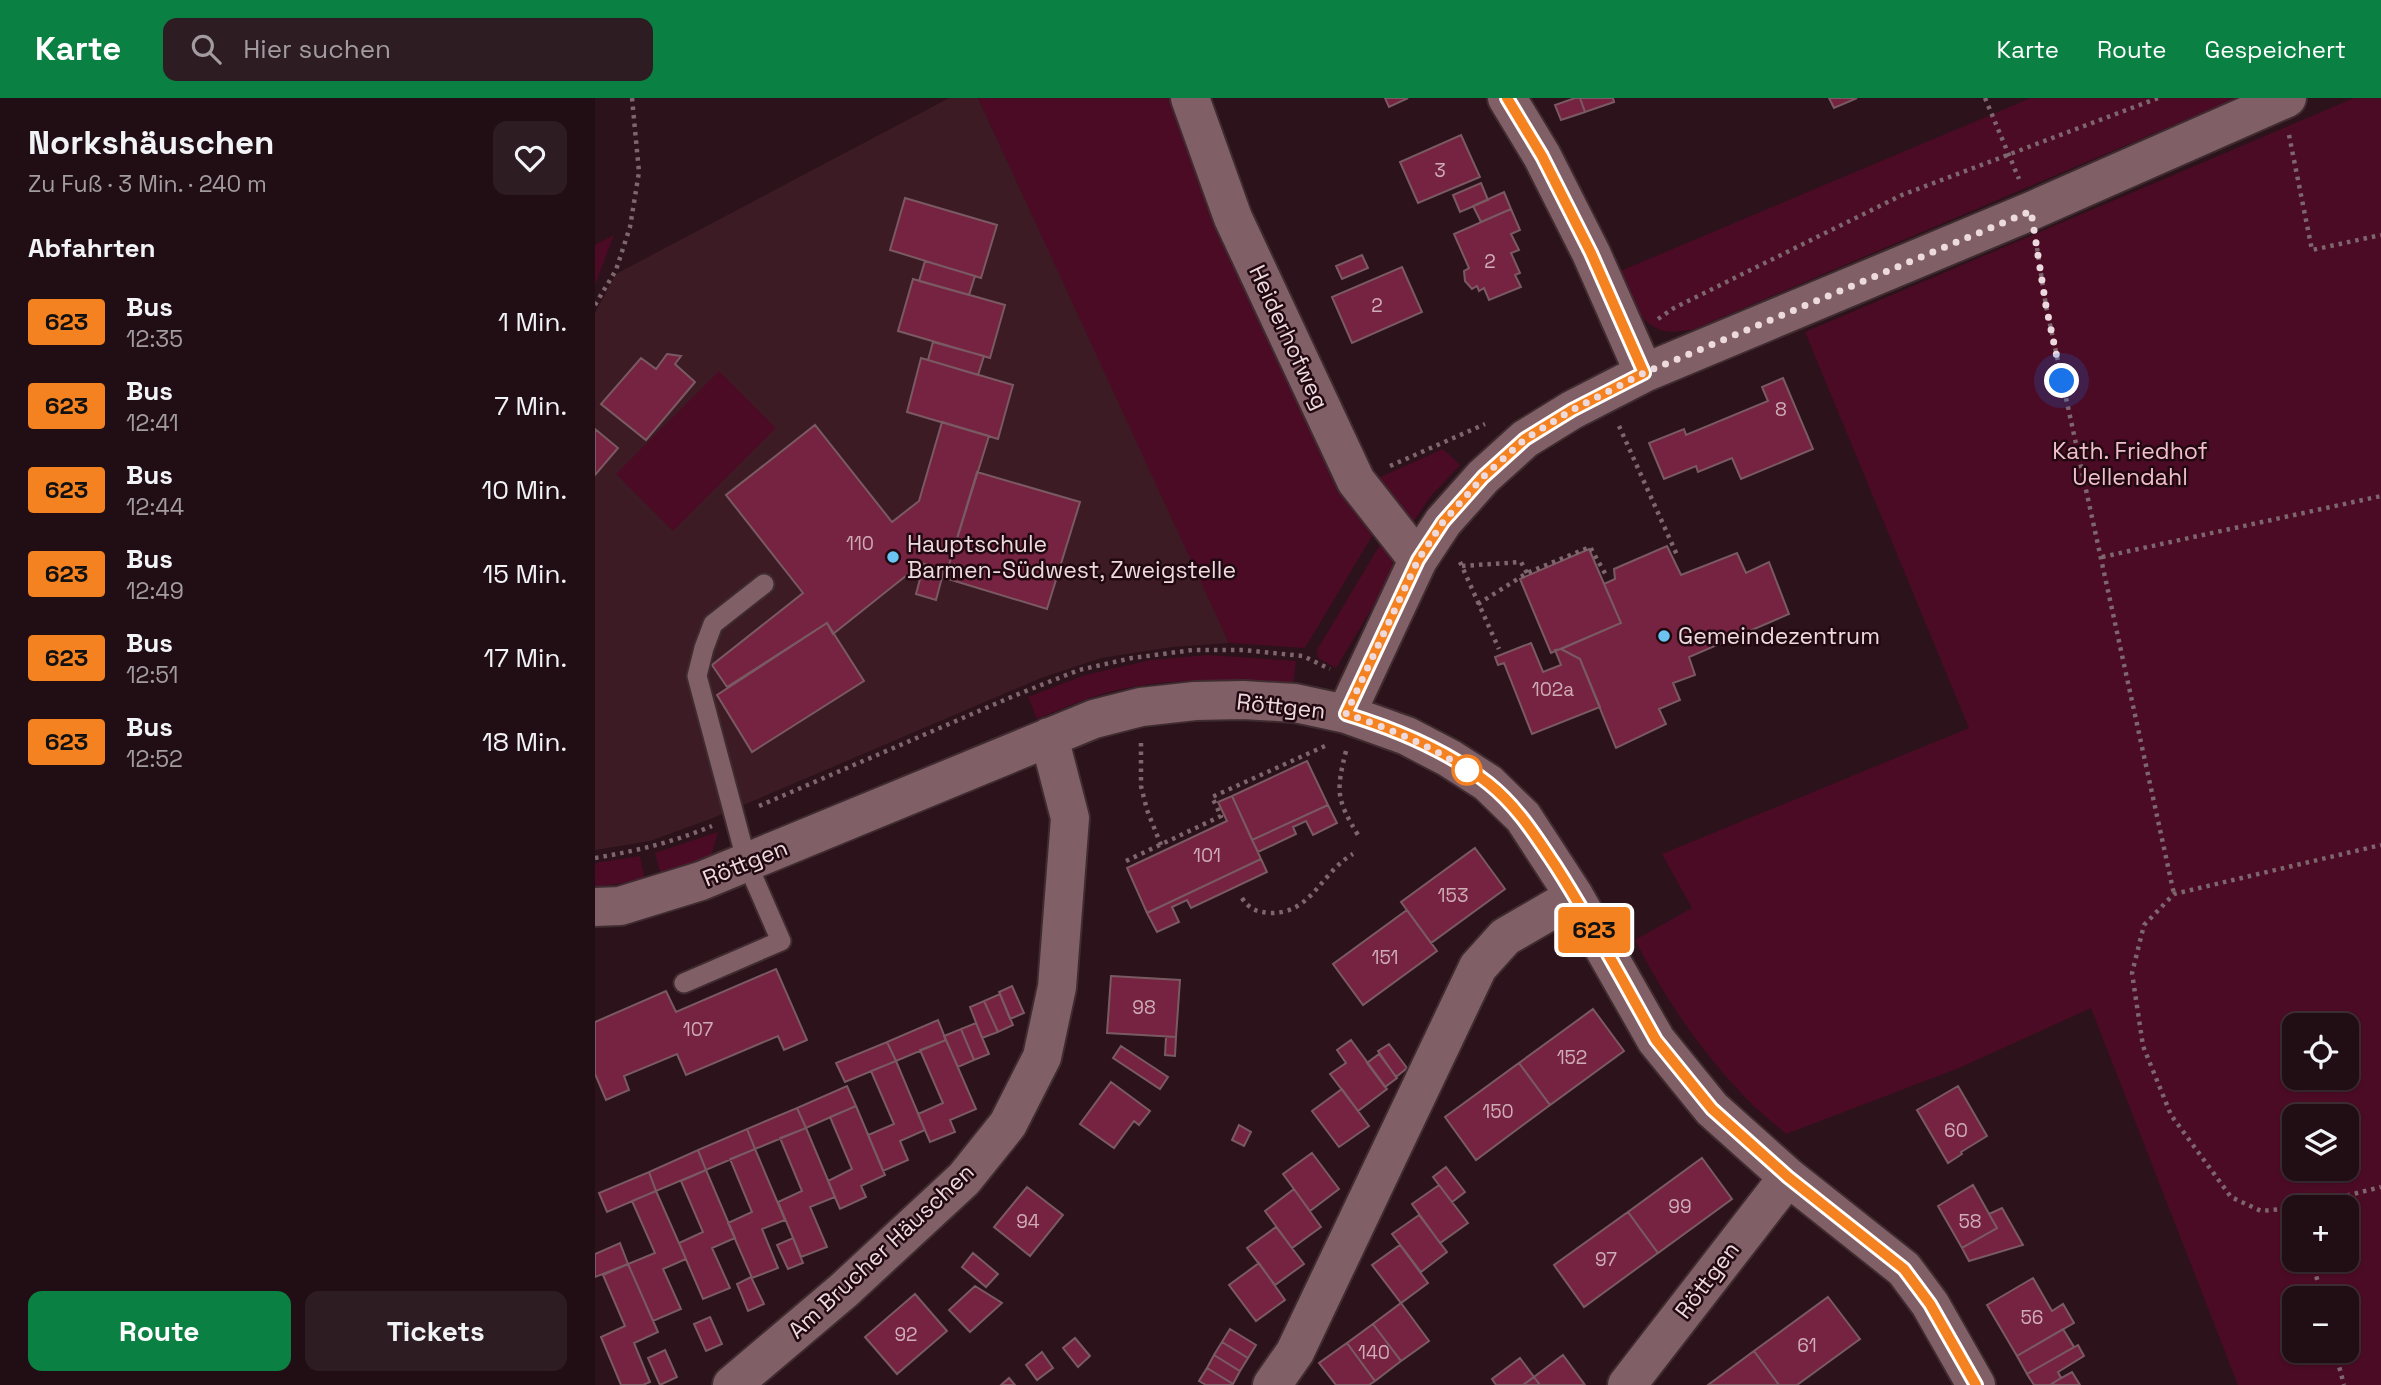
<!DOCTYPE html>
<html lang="de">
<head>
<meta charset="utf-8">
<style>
	body { margin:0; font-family:"Space Grotesk",sans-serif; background:#2d1c22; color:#f1f3f6; height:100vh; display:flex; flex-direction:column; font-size:26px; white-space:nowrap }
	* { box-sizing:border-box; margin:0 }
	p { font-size:23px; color:#a29ca0 }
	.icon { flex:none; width:38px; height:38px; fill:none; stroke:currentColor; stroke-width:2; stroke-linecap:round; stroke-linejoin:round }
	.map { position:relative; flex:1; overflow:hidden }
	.drawer { display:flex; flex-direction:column; background:#210e14; width:595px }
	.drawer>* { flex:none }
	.badge { padding:0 14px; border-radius:5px; font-size:24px; line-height:46px }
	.fabs { position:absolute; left:1687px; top:915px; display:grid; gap:14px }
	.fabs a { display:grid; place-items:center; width:77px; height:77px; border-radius:14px; background:#210e14; box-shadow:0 2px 5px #0004,0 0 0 2px #3e2e34; font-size:35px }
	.you { position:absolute; width:35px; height:35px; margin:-18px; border:5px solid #fff; border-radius:50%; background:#1a73e8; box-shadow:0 0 0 10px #1a73e833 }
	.map>.badge { position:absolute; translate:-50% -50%; box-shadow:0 0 0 4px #fff }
	h2 { padding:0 28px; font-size:26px; line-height:63px }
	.round { display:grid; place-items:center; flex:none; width:74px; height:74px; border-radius:14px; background:#2d1c22 }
	.headline { display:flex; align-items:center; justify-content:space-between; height:119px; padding:0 28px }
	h1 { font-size:33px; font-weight:700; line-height:52px }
	.primary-button { display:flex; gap:14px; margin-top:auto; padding:14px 28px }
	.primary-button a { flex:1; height:80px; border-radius:14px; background:#0b8043; color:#fff; font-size:28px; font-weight:700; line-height:80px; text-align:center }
	.primary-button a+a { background:#2d1c22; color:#f1f3f6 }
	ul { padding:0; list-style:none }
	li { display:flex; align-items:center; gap:21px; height:84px; padding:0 28px }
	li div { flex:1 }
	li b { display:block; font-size:26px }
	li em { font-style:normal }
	li .badge { min-width:77px; font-weight:700; text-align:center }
	header { display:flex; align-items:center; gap:42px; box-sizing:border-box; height:98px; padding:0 35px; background:#0b8043; color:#fff }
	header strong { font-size:33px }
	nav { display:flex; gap:38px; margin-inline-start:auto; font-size:24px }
	.search { width:490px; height:63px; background:#2d1c22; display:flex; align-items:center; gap:18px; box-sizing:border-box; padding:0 24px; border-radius:14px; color:#a29ca0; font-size:26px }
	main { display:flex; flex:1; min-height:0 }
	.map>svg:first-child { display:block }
</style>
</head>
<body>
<header>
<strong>Karte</strong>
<div class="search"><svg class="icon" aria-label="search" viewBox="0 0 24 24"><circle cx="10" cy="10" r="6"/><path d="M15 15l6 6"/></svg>Hier suchen</div>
<nav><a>Karte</a><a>Route</a><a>Gespeichert</a></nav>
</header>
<main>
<section class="drawer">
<div class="headline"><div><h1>Norkshäuschen</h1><p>Zu Fuß · 3 Min. · 240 m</p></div><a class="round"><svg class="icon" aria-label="heart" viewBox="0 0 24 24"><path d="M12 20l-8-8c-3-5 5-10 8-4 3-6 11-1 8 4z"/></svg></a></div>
<h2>Abfahrten</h2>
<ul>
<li><span class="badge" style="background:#f58220;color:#111">623</span><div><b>Bus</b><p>12:35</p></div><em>1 Min.</em></li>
<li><span class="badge" style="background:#f58220;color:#111">623</span><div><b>Bus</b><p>12:41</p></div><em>7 Min.</em></li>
<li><span class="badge" style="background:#f58220;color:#111">623</span><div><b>Bus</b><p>12:44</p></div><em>10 Min.</em></li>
<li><span class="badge" style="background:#f58220;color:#111">623</span><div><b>Bus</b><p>12:49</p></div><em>15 Min.</em></li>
<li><span class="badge" style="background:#f58220;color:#111">623</span><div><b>Bus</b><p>12:51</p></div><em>17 Min.</em></li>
<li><span class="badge" style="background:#f58220;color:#111">623</span><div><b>Bus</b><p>12:52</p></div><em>18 Min.</em></li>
</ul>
<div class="primary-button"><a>Route</a><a>Tickets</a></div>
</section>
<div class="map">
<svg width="1786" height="1287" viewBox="0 0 1786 1287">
	<rect width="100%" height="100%" fill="#2c121a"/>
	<path fill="#3c1b25" d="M 354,0 L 383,0 L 557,373 L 634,545 L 577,549 L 506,560 L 446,580 L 118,720 L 55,743 L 0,752 L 0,215 L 21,176 Z"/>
	<path fill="#4c0b25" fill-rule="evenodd" d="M 383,0 L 588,0 L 626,108 L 777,438 L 710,550 L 634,545 Z
		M 1436,0 L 1642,0 L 1097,232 C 1089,232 1077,235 1069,233 C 1042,225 1034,197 1023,174 Z
		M 1759,0 L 1786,0 L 1786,1287 L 1643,1287 L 1496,910 L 1364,970 L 1191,1036 C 1178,1024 1163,1013 1151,1000 C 1106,954 1069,899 1040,842 L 1097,810 L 1067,756 L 1374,630 L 1210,234 ZM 1699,928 L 1752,928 L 1752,980 L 1699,980 ZM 1699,1018 L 1752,1018 L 1752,1071 L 1699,1071 ZM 1699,1110 L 1752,1110 L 1752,1162 L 1699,1162 ZM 1699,1200 L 1752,1200 L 1752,1253 L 1699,1253 Z
		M 19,137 L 0,187 L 0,147 Z
		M 124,273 L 181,330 L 78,433 L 21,376 Z
		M 848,351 L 865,367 L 835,399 L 812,433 L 772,385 Z
		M 786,445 L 804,465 L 741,570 L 723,560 L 722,552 Z
		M 613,557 L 701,563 L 698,586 C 639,582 581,579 522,592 C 494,599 468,610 442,621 L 433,599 L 490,577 L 556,562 Z
		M 123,734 L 115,762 L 66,778 L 60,755 Z
		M 45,758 L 50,782 L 0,789 L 0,765 Z"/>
	<path fill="#752340" stroke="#7a5a62" stroke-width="2" d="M 790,0 L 813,0 L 794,9 Z
		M 980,0 L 985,0 L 990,14 L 966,22 L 960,7 Z
		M 985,0 L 1018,0 L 1019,4 L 990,14 Z
		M 1234,0 L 1262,0 L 1239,10 Z
		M 866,37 L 885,79 L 823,105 L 805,64 Z
		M 886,85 L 893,102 L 865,114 L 858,97 Z
		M 909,94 L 916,111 L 886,124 L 878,108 Z
		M 310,100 L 402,127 L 386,180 L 295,152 Z
		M 916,111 L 925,132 L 916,136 L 924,152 L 916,155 L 925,175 L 920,177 L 926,189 L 894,202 L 889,190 L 884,193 L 882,188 L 877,191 L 870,183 L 869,173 L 874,170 L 859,136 Z
		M 767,157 L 773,170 L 747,181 L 741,168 Z
		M 330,163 L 380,178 L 374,197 L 324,183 Z
		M 807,169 L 827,214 L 757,245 L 737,199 Z
		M 318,181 L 410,207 L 395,260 L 303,233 Z
		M 338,244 L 389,258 L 383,277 L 333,262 Z
		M 72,256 L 86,258 L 80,266 L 100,284 L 51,342 L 6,306 L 46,260 L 61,271 Z
		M 326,260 L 418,287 L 403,341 L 312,314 Z
		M 1188,280 L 1218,351 L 1146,381 L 1137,360 L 1103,374 L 1101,368 L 1069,381 L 1054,345 L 1089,331 L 1091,337 L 1173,303 L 1167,289 Z
		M 347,324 L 394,338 L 352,473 L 327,465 L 238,536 L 232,525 L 132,589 L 117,567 L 208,495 L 131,397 L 220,327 L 297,424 L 324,403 Z
		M 0,331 L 23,350 L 0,377 Z
		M 382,374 L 485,404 L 452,511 L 350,480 Z
		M 1072,448 L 1086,477 L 1142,455 L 1151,475 L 1174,464 L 1194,516 L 1094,559 L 1100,577 L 1078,585 L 1085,602 L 1064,611 L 1071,626 L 1021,650 L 985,561 L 966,551 L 1026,525 L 1009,486 L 1020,481 L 1019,471 Z
		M 994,451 L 1026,525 L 956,555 L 925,481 Z
		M 329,466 L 349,472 L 341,502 L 321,496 Z
		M 232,525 L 269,583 L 157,654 L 122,597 Z
		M 936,545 L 948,574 L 966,567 L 960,552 L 966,551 L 985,561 L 1005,609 L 937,636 L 909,565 L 903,567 L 900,559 Z
		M 712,663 L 733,707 L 657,742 L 637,698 Z
		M 637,698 L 666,761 L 552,815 L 532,770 L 632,723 L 623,704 Z
		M 733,707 L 742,725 L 718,737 L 711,723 L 698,729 L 701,736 L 663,754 L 657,742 Z
		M 880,750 L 910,791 L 836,845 L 806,804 Z
		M 666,761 L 672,774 L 596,810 L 592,802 L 577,809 L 584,824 L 562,834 L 552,815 Z
		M 812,812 L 842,853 L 768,907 L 738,866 Z
		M 181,871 L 212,942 L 189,952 L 183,938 L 91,977 L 82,956 L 29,978 L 34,992 L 11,1002 L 0,976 L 0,924 L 71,893 L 81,914 Z
		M 516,878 L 585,882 L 581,939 L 512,935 Z
		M 417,888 L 429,915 L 415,921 L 404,894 Z
		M 405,896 L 418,927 L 403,934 L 389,903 Z
		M 389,903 L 403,934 L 387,940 L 375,909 Z
		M 998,911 L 1029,953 L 955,1007 L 924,965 Z
		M 343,922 L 351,942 L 301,963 L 292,944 Z
		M 381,925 L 394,956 L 379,962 L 366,931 Z
		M 366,931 L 379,962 L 363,969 L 349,938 Z
		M 571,939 L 581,939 L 580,958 L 570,957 Z
		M 351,942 L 381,1011 L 355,1022 L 360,1034 L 335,1044 L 323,1016 L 348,1005 L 325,952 Z
		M 756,942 L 792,991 L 763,1013 L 735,976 L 751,965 L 742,952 Z
		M 292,944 L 301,963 L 250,984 L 241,965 Z
		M 794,946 L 812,970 L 801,979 L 783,953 Z
		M 526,948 L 573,979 L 565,991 L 518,960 Z
		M 784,956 L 802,980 L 790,989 L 772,965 Z
		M 301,963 L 330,1032 L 305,1043 L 313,1062 L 288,1073 L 273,1037 L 299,1026 L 276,973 Z
		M 924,965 L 955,1007 L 881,1062 L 850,1019 Z
		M 516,984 L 555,1013 L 544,1027 L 539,1023 L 519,1050 L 485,1026 Z
		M 252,988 L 261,1008 L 211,1030 L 202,1010 Z
		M 1363,988 L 1392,1038 L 1366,1054 L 1367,1056 L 1353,1065 L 1322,1012 Z
		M 747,991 L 774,1028 L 744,1049 L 717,1013 Z
		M 261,1008 L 290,1077 L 266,1088 L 271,1099 L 245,1111 L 233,1083 L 257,1071 L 235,1019 Z
		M 202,1010 L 211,1030 L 160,1051 L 152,1031 Z
		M 644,1027 L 656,1034 L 649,1048 L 637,1042 Z
		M 211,1030 L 240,1099 L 215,1109 L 232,1149 L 206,1159 L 183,1104 L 207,1093 L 185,1040 Z
		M 152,1031 L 160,1051 L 111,1072 L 103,1052 Z
		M 160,1051 L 190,1122 L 167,1131 L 183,1170 L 157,1180 L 133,1125 L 157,1114 L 135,1061 Z
		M 103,1052 L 111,1072 L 61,1093 L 54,1074 Z
		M 717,1055 L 744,1091 L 715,1113 L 688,1076 Z
		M 1107,1060 L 1137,1101 L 1063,1155 L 1033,1114 Z
		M 851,1069 L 870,1094 L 857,1104 L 838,1079 Z
		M 111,1072 L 140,1140 L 117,1150 L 135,1190 L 108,1201 L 84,1145 L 108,1134 L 86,1083 Z
		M 54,1074 L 61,1093 L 12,1114 L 4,1095 Z
		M 844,1087 L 873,1125 L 845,1145 L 817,1106 Z
		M 1378,1087 L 1402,1130 L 1367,1150 L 1343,1108 Z
		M 432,1089 L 468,1117 L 435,1158 L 399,1129 Z
		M 699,1091 L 726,1129 L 697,1150 L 670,1113 Z
		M 61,1093 L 91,1161 L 68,1171 L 86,1211 L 58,1223 L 33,1166 L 60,1155 L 37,1103 Z
		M 1407,1110 L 1428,1147 L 1374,1163 L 1367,1150 L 1402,1130 L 1394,1116 Z
		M 1033,1114 L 1063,1155 L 989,1209 L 959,1167 Z
		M 824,1117 L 852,1154 L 826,1174 L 797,1136 Z
		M 681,1129 L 709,1166 L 680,1187 L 652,1150 Z
		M 198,1140 L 208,1165 L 193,1171 L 182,1147 Z
		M 25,1145 L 33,1166 L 0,1179 L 0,1156 Z
		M 805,1147 L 833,1185 L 806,1205 L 777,1167 Z
		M 378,1155 L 403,1176 L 391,1189 L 367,1169 Z
		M 664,1165 L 690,1202 L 661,1223 L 634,1187 Z
		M 33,1166 L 63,1234 L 39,1245 L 55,1284 L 48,1287 L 26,1287 L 6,1239 L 30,1228 L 8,1177 Z
		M 156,1179 L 169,1206 L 153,1213 L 142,1186 Z
		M 1438,1180 L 1457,1213 L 1468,1206 L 1479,1225 L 1422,1258 L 1392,1207 Z
		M 380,1188 L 407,1205 L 375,1234 L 354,1212 Z
		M 320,1196 L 352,1233 L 302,1276 L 270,1239 Z
		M 1233,1199 L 1265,1241 L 1202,1287 L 1184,1287 L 1159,1253 Z
		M 806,1205 L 834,1243 L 806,1263 L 778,1226 Z
		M 115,1219 L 127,1246 L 111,1253 L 99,1226 Z
		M 778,1226 L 806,1263 L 780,1283 L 752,1245 Z
		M 635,1231 L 661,1247 L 653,1260 L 627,1244 Z
		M 1468,1231 L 1479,1249 L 1432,1276 L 1422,1258 Z
		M 480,1240 L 495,1258 L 483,1269 L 468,1250 Z
		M 627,1244 L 653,1260 L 645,1273 L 619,1257 Z
		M 752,1245 L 780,1283 L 774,1287 L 741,1287 L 724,1265 Z
		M 1483,1247 L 1489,1258 L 1463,1274 L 1466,1280 L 1455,1287 L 1439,1287 L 1432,1276 Z
		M 70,1252 L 82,1279 L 65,1287 L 53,1260 Z
		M 1159,1253 L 1184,1287 L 1113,1287 Z
		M 447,1254 L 458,1270 L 442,1282 L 431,1267 Z
		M 619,1257 L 645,1273 L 638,1286 L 612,1270 Z
		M 968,1257 L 990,1287 L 945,1287 L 939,1279 Z
		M 925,1260 L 939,1279 L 928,1287 L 901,1287 L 897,1281 Z
		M 612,1270 L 638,1286 L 637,1287 L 611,1287 L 604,1283 Z
		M 1477,1274 L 1485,1287 L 1455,1287 L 1466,1280 Z
		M 939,1279 L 945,1287 L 928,1287 Z
		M 414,1280 L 420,1287 L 406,1287 Z"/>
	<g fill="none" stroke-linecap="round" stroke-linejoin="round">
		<g stroke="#3f2c30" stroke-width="23">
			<path id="lane" d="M 89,885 L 186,843 L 152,765 L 102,578 L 109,550 L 118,526 L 169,486"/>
		</g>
		<g stroke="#3f2c30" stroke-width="42">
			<path id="street" d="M 595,0 L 638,120 L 761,383 L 823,462
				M 912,0 L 947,58 L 996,155 L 1049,275
				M 751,616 L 823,462 L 848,424 L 888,379 L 930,341 L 977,312 L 1049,275 L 1436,113 L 1692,0
				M 0,809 L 25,808 L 106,783 L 499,621 L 546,609 L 600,603 L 648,602 L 700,605 L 751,616 L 812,638 L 854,660 L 893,685 L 928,719 L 978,796 L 1061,942 L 1117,1011 L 1193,1079 L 1309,1171 L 1335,1206 L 1381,1287
				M 137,1287 L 248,1193 L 369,1081 L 413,1026 L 447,959 L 462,889 L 475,720 L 454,639
				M 677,1287 L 700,1254 L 883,869 L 910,839 L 965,807 L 978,796
				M 1032,1287 L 1193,1079"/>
		</g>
		<path stroke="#7d666d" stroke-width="4.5" stroke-dasharray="3.5 5" stroke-linecap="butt" d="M 1390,0 L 1424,81
			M 1694,37 L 1717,152 L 1786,137
			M 1442,150 L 1451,208 L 1579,796
			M 0,207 L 21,172 L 35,129 L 44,74 L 37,0
			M 1063,221 L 1079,210 L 1307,97 L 1563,0
			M 1024,328 L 1082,457
			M 795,368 L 890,326
			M 1507,459 L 1786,398
			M 865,464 L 904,551
			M 867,468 L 926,464 L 932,475
			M 883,506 L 932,475 L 995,449 L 1011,477
			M 546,645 L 546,688 L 552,712 L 566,747
			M 751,653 C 741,693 741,701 763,737
			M 164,708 L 421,597 L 484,572 L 537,560 L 598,552 L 648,552 L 708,558 L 735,571
			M 0,760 C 41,753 79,744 117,728
			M 531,763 L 626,718 L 617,699 L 730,648
			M 647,800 C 654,811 662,814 675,815 C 717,816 726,774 758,756
			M 1699,1110 L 1666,1113 L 1636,1099 L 1576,1017 L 1548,948 L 1537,875 L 1549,827 L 1579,796 L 1786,747
			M 1702,1110 L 1786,1089
			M 1717,1162 L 1727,1200
			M 1740,1253 L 1749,1287"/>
		<use href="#lane" stroke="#805f67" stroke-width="19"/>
		<use href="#street" stroke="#805f67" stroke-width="38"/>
	</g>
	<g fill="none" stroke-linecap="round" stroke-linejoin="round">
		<g stroke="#fff" stroke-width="16">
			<path id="line" d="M 912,0 L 947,58 L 996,155 L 1049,275 L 977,312 L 930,341 L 888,379 L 848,424 L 823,462 L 751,616 C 800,631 853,653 893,685 C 922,708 940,737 960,767 C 996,823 1028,883 1061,942 L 1117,1011 L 1193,1079 L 1309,1171 L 1335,1206 L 1381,1287"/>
		</g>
		<use href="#line" stroke="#f58220" stroke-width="10"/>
		<path stroke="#eddade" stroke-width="7" stroke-dasharray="0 12.6" d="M 872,672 L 874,673 C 836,648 794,630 751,616 L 823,462 L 848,424 L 888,379 L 930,341 L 977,312 L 1049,275 L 1436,113 L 1451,208 L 1467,283"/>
	</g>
	<g fill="#6bc3f2" stroke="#220911" stroke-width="2.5">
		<circle cx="298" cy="459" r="7"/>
		<circle cx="1069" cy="538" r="7"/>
	</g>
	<circle fill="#fff" stroke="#f58220" stroke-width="3.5" cx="872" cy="672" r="14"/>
	<g text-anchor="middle" stroke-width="5" stroke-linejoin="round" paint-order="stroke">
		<g font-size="19" fill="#cfacb6">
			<text x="845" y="79">3</text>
			<text x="895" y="170">2</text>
			<text x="782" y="214">2</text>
			<text x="1186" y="318">8</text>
			<text x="265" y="452">110</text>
			<text x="958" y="598">102a</text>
			<text x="612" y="764">101</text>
			<text x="858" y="804">153</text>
			<text x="790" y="866">151</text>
			<text x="549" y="916">98</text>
			<text x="103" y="938">107</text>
			<text x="977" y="966">152</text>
			<text x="903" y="1020">150</text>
			<text x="1361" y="1039">60</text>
			<text x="1085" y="1115">99</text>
			<text x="433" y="1130">94</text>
			<text x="1375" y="1130">58</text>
			<text x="1011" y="1168">97</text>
			<text x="1437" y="1226">56</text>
			<text x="311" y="1243">92</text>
			<text x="1212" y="1254">61</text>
			<text x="779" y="1261">140</text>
		</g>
		<g font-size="23" fill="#eddade" stroke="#220911">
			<text transform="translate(694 239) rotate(65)" y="8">Heiderhofweg</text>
			<text transform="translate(686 608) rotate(6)" y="8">Röttgen</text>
			<text transform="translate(150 765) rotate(-22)" y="8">Röttgen</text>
			<text transform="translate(286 1153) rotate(-43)" y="8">Am Brucher Häuschen</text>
			<text transform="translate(1112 1182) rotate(-53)" y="8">Röttgen</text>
		</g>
		<g font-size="23" fill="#f1bfcb" stroke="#220911">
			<text x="1535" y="361">Kath. Friedhof<tspan x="1535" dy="26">Uellendahl</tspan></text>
		</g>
		<g font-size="23" fill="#eddade" stroke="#220911" text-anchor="start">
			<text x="312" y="454">Hauptschule<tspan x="312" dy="26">Barmen-Südwest, Zweigstelle</tspan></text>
			<text x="1083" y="546">Gemeindezentrum</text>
		</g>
	</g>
</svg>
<div class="fabs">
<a><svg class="icon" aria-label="locate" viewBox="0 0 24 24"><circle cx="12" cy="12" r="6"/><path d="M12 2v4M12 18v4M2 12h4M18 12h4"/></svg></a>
<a><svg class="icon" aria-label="layers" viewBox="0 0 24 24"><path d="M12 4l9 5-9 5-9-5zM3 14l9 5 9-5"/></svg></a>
<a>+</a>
<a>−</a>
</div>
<div class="you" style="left:1467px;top:283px"></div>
<b class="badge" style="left:999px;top:832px;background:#f58220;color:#111">623</b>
</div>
</main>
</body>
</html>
